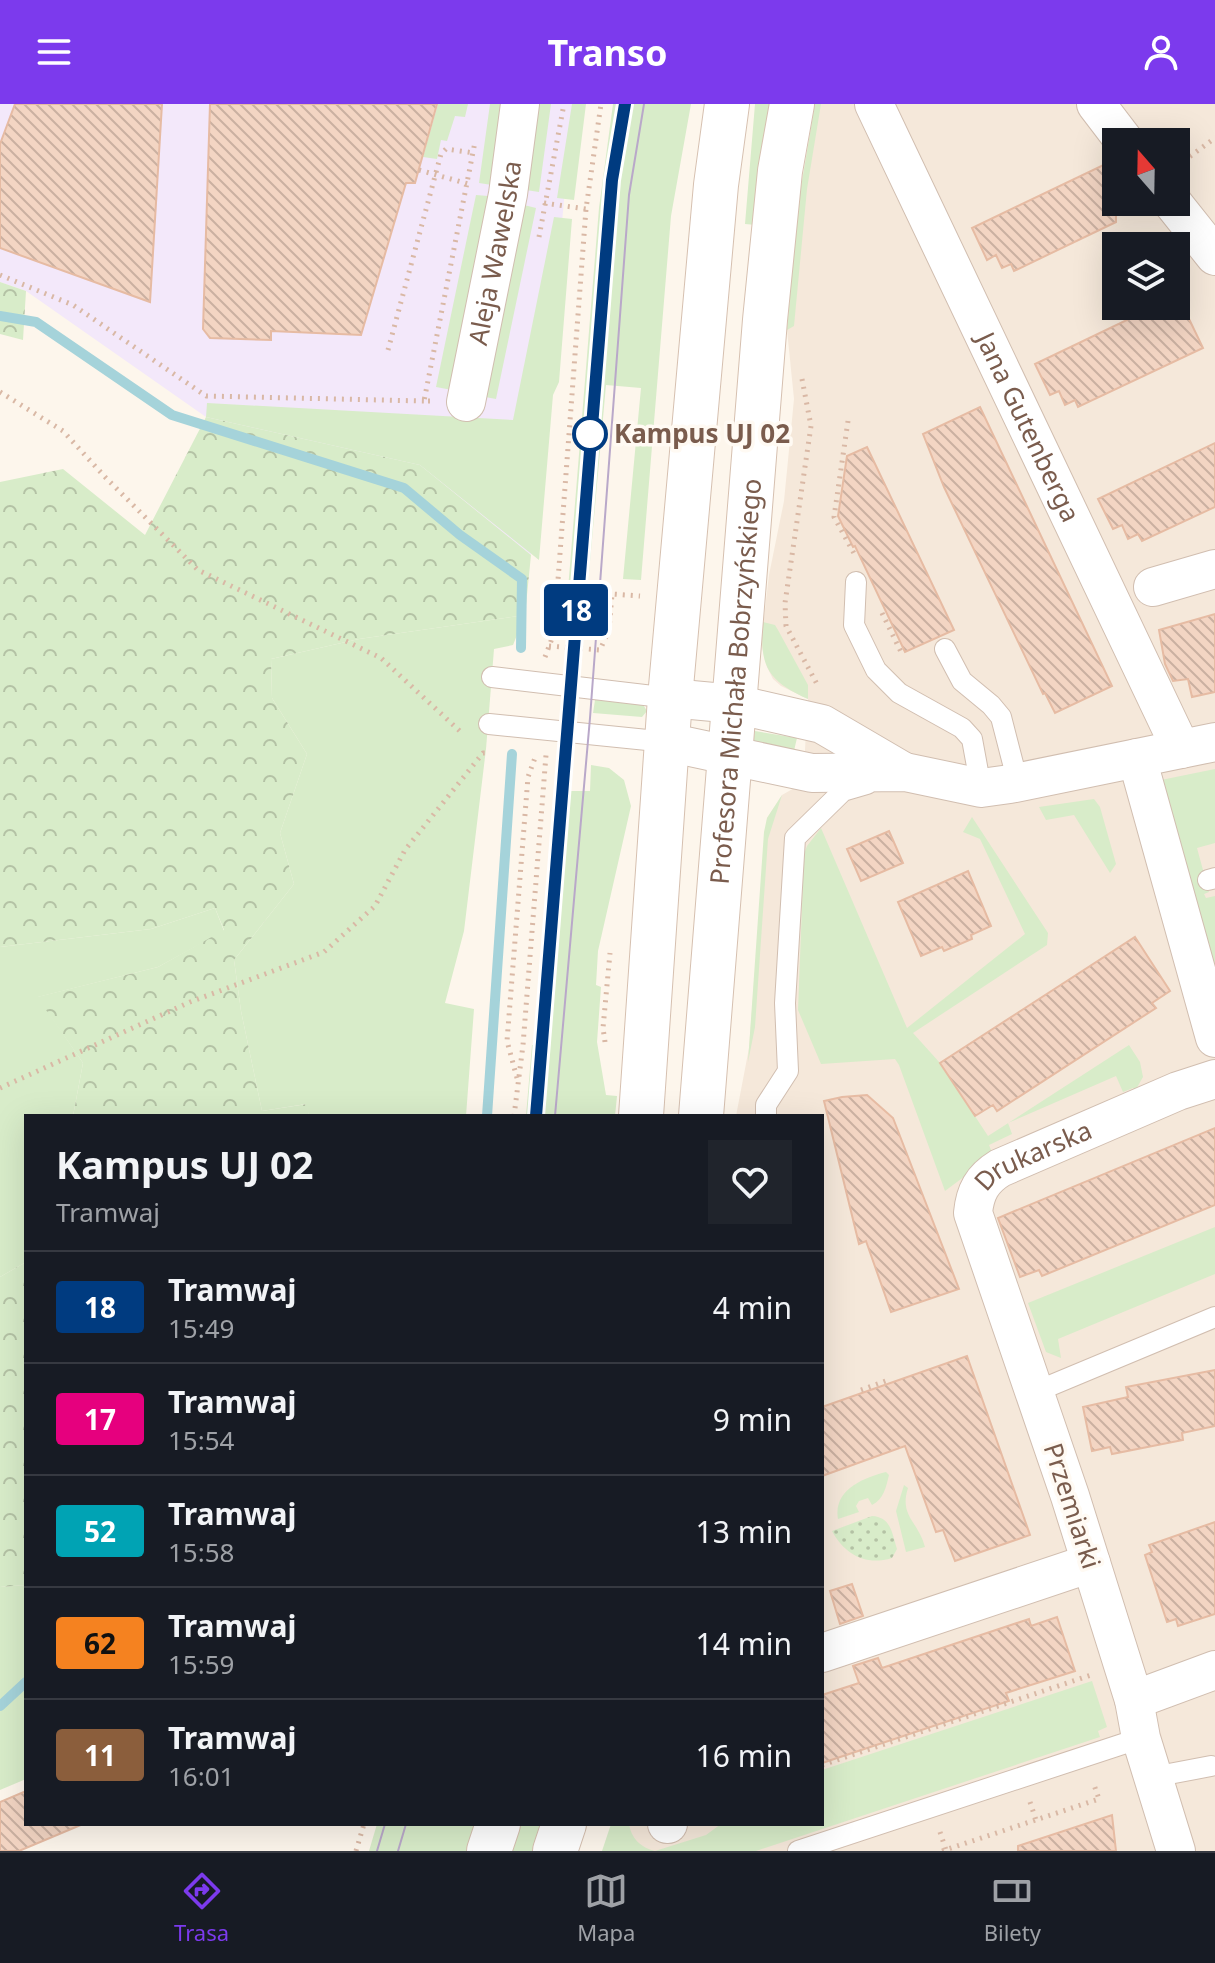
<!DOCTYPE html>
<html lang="pl">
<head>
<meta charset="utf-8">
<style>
	body { margin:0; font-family:"Noto Sans",sans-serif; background:#20242c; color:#f1f3f6; height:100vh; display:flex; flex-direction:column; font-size:30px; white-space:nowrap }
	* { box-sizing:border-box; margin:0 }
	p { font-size:26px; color:#9ea1a6 }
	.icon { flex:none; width:44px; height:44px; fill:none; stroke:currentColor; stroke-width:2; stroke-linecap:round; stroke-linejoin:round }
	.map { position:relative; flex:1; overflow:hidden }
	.drawer { position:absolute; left:24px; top:1010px; width:800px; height:712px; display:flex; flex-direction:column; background:#171b24; border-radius:0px; box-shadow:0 8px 32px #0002 }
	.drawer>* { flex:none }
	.badge { padding:0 16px; border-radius:6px; font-size:28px; line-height:52px }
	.needle { width:52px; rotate:340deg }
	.fabs { position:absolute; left:1102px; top:24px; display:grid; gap:16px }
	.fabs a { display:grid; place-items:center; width:88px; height:88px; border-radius:0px; background:#171b24; box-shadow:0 8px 32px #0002; font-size:40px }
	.map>.badge { position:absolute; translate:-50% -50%; box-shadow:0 0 0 4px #fff }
	.round { display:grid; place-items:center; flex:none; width:84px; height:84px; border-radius:0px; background:#20242c }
	.headline { display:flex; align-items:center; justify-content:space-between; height:136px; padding:0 32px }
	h1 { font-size:38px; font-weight:700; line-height:60px }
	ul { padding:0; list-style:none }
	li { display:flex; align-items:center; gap:24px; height:112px; padding:0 32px; border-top:2px solid #363941 }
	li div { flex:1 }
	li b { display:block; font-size:30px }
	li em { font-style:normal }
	li .badge { min-width:88px; font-weight:700; text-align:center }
	header { display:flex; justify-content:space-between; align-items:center; height:104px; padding:0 32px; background:#7c3aed; color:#fff; font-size:36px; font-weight:700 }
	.menu { display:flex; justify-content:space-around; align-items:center; height:112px; border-top:2px solid #363941; background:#171b24; font-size:22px; color:#9ea1a6 }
	.menu a { display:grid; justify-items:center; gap:4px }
	.menu .current { color:#7c3aed }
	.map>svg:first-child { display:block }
</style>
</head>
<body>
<header><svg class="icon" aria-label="menu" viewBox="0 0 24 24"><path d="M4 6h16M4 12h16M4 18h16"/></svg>Transo<svg class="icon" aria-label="person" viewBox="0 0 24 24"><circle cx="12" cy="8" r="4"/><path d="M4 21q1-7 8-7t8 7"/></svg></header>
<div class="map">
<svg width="1215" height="1747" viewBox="0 0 1215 1747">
	<defs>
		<pattern id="forest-crowns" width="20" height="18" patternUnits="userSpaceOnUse" patternTransform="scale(2)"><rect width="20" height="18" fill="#d8ecc9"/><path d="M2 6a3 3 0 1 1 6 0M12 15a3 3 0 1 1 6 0" fill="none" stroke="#b4c2a5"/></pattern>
		<pattern id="park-dots" width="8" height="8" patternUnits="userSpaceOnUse" patternTransform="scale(2)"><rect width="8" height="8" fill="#d8ecc9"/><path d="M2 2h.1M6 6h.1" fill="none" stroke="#b4c2a5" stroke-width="1.8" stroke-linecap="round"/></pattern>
		<pattern id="building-back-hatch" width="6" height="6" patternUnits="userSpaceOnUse" patternTransform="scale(2)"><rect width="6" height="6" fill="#f3d5c3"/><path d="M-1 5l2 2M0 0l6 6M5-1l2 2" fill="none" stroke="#cab0a1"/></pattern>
	</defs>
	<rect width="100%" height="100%" fill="#fdf6ec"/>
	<path fill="#f5e8da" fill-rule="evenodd" d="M 815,0 L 1215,0 L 1215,1747 L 607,1747 L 617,1720 L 822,1720 L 822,1012 L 736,1012 L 749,944 L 767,714 L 782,691 L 803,679 L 808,595 L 781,582 L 773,575 L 767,563 L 761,539 L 769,471 L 784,397 L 794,295 L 787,226 L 798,101 ZM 1116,38 L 1176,38 L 1176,98 L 1116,98 ZM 1116,142 L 1176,142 L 1176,202 L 1116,202 Z"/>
	<path fill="#f3e8fa" d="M 0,0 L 573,0 L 531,451 L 420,361 L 206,313 L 26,187 L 0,178 Z"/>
	<path fill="#d8ecc9" d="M 438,0 L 468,0 L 465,13 L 455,12 L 447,37 L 441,36 L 437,55 L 423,53 Z
		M 490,0 L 503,0 L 492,81 L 479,79 Z
		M 539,0 L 551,0 L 539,88 L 526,86 Z
		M 572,0 L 586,0 L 574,96 L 557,94 Z
		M 613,0 L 691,0 L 671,112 L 641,476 L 623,475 L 641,284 L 606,281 L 583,535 L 564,535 L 599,104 Z
		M 755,0 L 774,0 L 756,121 L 745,120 Z
		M 815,0 L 821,0 L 807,85 L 794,222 L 787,226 L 798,101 Z
		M 476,91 L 488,92 L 452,286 L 436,283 Z
		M 520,100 L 536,104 L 496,295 L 480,292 Z
		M 554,113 L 572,115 L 559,278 L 553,291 L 539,456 L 420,361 L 206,313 L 207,299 L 513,316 Z
		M 525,511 L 513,541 L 494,545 L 486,645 L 464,827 L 445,899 L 474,905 L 466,1012 L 309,1012 L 306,1000 L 262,1007 L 241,907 L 234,856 L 294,780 L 280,729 L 307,650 L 272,594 L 271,555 L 359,535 Z
		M 763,518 L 775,521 L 778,526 L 808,581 L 808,595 C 768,577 759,562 763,518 Z
		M 595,596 L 642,599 L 647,607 L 642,613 L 593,609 Z
		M 755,627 L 797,634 L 793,651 L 753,638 Z
		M 591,661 L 609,664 L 624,676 L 631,702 L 598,847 L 596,881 L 601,883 L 597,938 L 606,991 L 617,992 L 615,1012 L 526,1012 L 532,941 L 550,942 L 569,687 L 590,687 Z
		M 1215,665 L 1215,739 L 1197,744 L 1209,788 L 1204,790 L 1206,794 L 1215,792 L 1215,893 L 1161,676 Z
		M 782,691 L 768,735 L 755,923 L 748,958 L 764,728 L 767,714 Z
		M 1094,695 L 1100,703 L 1116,760 L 1110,769 L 1074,711 L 1046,716 L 1039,703 Z
		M 972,713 L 1048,829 L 1047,841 L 913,929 L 940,959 L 988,1032 L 1129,941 L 1140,958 L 1143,973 L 1135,987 L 1133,984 L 1123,988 L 1116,972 L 1008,1019 L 1012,1030 L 989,1041 L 993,1051 L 945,1087 L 899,961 L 895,955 L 821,960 L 798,906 L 804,750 L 807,742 L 821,724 L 907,924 L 1025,830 L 980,735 L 963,728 Z
		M 215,804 L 224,827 L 158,863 L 38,893 L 83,959 L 73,1012 L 26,1012 L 26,1158 L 0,1173 L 0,843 L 151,825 Z
		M 1215,1123 L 1215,1170 L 1058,1235 L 1061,1254 L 1046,1248 L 1028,1199 Z
		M 886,1368 L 889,1371 C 886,1383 884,1395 872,1401 L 868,1394 L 859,1397 L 856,1402 L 859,1408 L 838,1415 C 833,1386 863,1374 886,1368 Z
		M 904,1381 L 908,1384 C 899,1412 918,1417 925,1443 L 906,1448 L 896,1407 Z
		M 26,1481 L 26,1675 L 0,1686 L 0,1483 Z
		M 1092,1577 L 1107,1623 L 1098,1627 L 1100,1633 L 756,1747 L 602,1747 L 611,1720 L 629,1720 C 631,1734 641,1744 655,1747 L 706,1731 L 721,1720 L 822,1720 L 822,1666 Z
		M 377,1720 L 476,1720 L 468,1747 L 369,1747 Z
		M 517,1720 L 545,1720 L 536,1747 L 509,1747 Z"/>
	<path fill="url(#forest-crowns)" d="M 0,178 L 26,187 L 23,236 L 0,230 Z
		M 206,313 L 420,361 L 531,451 L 525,511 L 359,535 L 271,555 L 272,594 L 307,650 L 280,729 L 294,780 L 234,856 L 241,907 L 262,1007 L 307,1000 L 309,1012 L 73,1012 L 83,959 L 37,893 L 158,863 L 224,826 L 215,804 L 151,825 L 0,843 L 0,378 L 63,365 L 145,431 Z
		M 26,1158 L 26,1481 L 0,1483 L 0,1173 Z"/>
	<path fill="url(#park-dots)" d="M 872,1412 C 891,1413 892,1429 897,1445 L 892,1454 C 866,1462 845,1451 832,1427 Z"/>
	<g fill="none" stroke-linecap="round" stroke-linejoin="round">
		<path stroke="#a5d3da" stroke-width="10" d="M 0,212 L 36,218 L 172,311 L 404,384 L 460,431 L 522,475 L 521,544
			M 487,1012 L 512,650
			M 0,1602 L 26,1578"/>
	</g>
	<path fill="url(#building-back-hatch)" stroke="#e6bba3" stroke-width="2" d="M 15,0 L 162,0 L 150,198 L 0,144 L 0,40 Z
		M 210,0 L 437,0 L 415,79 L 406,79 L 361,231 L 271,227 L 271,236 L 210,234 L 203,225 Z
		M 1114,56 L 1116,58 L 1116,118 L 1014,167 L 1011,160 L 1002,164 L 996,151 L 987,156 L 972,124 Z
		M 1178,192 L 1203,244 L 1078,303 L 1075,296 L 1065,301 L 1059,287 L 1050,291 L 1035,260 L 1156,202 L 1176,202 Z
		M 980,303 L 1112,582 L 1055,609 L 1045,589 L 1043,590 L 944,383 L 923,330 Z
		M 1215,339 L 1215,403 L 1142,437 L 1138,430 L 1128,435 L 1122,421 L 1113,425 L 1098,395 Z
		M 867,343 L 954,526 L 905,548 L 855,442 L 853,443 L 838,412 L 847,352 Z
		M 1215,510 L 1215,588 L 1192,593 L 1188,575 L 1173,577 L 1165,560 L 1159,526 Z
		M 889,727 L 903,759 L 861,777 L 847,745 Z
		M 968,767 L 991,822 L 971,831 L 972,835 L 944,847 L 942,843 L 921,852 L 898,798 Z
		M 1135,833 L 1170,887 L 1152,899 L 1156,904 L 997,1007 L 993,1001 L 975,1012 L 940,959 Z
		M 867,991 L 893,1014 L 959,1185 L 891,1208 L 866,1137 L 859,1140 L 824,997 L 842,993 Z
		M 1215,1024 L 1215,1101 L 1042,1172 L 1039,1166 L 1020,1173 L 998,1114 Z
		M 967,1252 L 1030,1431 L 955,1457 L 943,1426 L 936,1428 L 905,1342 L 822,1372 L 822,1303 Z
		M 1215,1266 L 1215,1322 L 1182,1329 L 1183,1336 L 1112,1350 L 1110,1343 L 1092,1347 L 1083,1303 L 1128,1293 L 1126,1283 Z
		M 1215,1418 L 1215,1510 L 1178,1522 L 1176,1515 L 1167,1518 L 1145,1451 L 1152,1448 L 1149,1441 Z
		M 852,1480 L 863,1512 L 840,1520 L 830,1487 Z
		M 1057,1513 L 1075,1567 L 1006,1589 L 1009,1597 L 822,1659 L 822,1591 L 859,1579 L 853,1562 L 878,1554 L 882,1564 L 1029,1515 L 1031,1522 Z
		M 26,1687 L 26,1720 L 83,1720 L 19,1747 L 0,1747 L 0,1698 Z
		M 1112,1711 L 1116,1747 L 1018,1747 L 1018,1742 Z"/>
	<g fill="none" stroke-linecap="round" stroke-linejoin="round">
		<g stroke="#d1beb0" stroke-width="22">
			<path id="lane" d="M 856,478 L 854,521 L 876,566 L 899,589 L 962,624 L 972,635 L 981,684
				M 945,545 L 962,577 L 991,601 L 1001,613 L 1018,679
				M 492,573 L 670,594
				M 489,620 L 667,638
				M 1208,776 L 1215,774
				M 766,1012 L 766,1001 L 788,967 L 785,899 L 795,734 L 843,687 L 867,680
				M 1035,1288 L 1215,1213
				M 1153,1673 L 1211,1662
				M 798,1747 L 1141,1634"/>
		</g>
		<g stroke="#d1beb0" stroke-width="40">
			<g id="street">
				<path id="s1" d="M 874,0 L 1181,645"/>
				<path d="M 1096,0 L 1125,38"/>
				<path d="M 1172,98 L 1215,152"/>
				<path id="s2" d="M 466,298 L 508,90 L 520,0"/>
				<path d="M 1153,483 L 1215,465"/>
				<path d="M 670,594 L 735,600 L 822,620 L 904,668"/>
				<path d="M 667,638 L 812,669 L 905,668 L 981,684 L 1010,680 L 1215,638"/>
				<path d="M 1137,654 L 1215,934"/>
				<path d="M 822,1549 L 1091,1459"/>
				<path d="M 1134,1596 L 1215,1566"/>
				<path d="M 667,1720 L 668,1720"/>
				<path id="s3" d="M 1176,1747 L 1141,1634 L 1134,1596 L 1070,1392 L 973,1109 C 975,1088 982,1075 1000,1064 L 1178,987 L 1215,975"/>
			</g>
		</g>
		<g stroke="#d6c0b0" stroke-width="46">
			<g id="secondary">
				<path d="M 641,1012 L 670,594 L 716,81 L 727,0"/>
				<path id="s4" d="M 701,1012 L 765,216 L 780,67 L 792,0"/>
				<path d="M 489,1747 L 498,1720"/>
				<path d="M 555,1747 L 564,1720"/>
			</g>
		</g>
		<path stroke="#d9b8a5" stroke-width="5" stroke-dasharray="2 6" stroke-linecap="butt" d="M 1177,62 L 1215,34
			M 419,66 L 472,81
			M 544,99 L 586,105
			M 539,133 L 564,0
			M 0,171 L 73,201 L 206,292 L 424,297
			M 388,246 L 441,50 L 446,45 L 474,49
			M 802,275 L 811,322 L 785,499 L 786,522 L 818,582
			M 0,288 L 63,327 L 106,374 L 198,466 L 381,554 L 463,630
			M 430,297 L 424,297 L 475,38
			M 848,317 L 834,413 L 856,453
			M 882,509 L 902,550
			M 549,542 L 600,546 L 609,526 L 612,490 L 640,492
			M 545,553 L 554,529 L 586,105 L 601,0
			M 605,938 L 603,924 L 610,849
			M 517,974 L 507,937 L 528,673 L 536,651
			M 0,984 L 190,898 L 324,848 L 375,802 L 405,746 L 483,649 L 487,649
			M 514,1012 L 523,941 L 546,651
			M 861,1286 L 891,1275
			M 822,1661 L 1091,1571
			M 1030,1698 L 1036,1716
			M 940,1728 L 946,1746
			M 356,1747 L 364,1720
			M 942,1747 L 1099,1695 L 1093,1678"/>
		<use href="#lane" stroke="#fff" stroke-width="20"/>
		<use href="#street" stroke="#fff" stroke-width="38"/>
		<use href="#secondary" stroke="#fff" stroke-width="44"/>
		<path stroke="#b9a8c9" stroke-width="2" d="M 536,1012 L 612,76 L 625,0
			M 555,1012 L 590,614 L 629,91 L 644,0
			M 377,1747 L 385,1720
			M 398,1747 L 406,1720"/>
	</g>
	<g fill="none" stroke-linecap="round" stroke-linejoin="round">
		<g stroke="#fff" stroke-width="18">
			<path id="line" d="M 536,1012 L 612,76 L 625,0"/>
		</g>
		<use href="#line" stroke="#003b80" stroke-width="12"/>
	</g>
	<circle fill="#fff" stroke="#003b80" stroke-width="4" cx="590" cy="330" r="16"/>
	<g text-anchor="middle" stroke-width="7" stroke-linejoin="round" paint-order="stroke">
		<g font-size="26" fill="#7a5c4d" stroke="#fffaf3">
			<text dy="9" stroke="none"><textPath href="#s2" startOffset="152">Aleja Wawelska</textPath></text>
			<text dy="9" stroke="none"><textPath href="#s1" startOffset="358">Jana Gutenberga</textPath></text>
			<text dy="9" stroke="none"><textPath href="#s4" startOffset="436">Profesora Michała Bobrzyńskiego</textPath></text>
			<text dy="9" stroke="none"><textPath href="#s3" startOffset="760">Drukarska</textPath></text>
			<text transform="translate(1072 1402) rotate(72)" y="9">Przemiarki</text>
		</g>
		<g font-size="26" font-weight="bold" fill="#7a5c4d" stroke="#fffaf3" text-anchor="start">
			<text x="614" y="339">Kampus UJ 02</text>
		</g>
	</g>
</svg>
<div class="fabs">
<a><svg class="needle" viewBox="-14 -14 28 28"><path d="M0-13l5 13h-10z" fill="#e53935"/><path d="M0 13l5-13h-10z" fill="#9ea1a6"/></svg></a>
<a><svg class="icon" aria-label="layers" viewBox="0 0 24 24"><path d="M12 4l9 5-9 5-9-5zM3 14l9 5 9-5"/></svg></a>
</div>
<b class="badge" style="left:576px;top:506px;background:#003b80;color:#fff">18</b>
<section class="drawer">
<div class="headline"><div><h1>Kampus UJ 02</h1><p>Tramwaj</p></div><a class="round"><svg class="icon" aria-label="heart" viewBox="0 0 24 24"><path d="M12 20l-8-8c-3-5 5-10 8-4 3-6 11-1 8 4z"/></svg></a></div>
<ul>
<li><span class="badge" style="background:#003b80;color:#fff">18</span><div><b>Tramwaj</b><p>15:49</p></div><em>4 min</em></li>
<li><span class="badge" style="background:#e6007e;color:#fff">17</span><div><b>Tramwaj</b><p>15:54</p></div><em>9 min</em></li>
<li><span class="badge" style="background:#00a3b4;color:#fff">52</span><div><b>Tramwaj</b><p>15:58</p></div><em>13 min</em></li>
<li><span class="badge" style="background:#f58220;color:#111">62</span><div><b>Tramwaj</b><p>15:59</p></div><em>14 min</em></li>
<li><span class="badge" style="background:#8b5e3c;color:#fff">11</span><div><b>Tramwaj</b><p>16:01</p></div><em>16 min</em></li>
</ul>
</section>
</div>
<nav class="menu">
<a class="current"><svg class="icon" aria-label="directions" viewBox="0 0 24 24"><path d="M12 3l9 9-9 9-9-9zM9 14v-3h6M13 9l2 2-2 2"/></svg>Trasa</a>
<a><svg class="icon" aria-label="map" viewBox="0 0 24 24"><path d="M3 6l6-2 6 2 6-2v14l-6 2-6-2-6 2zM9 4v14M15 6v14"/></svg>Mapa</a>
<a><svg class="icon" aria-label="tickets" viewBox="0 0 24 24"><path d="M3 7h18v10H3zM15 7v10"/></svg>Bilety</a>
</nav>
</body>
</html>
